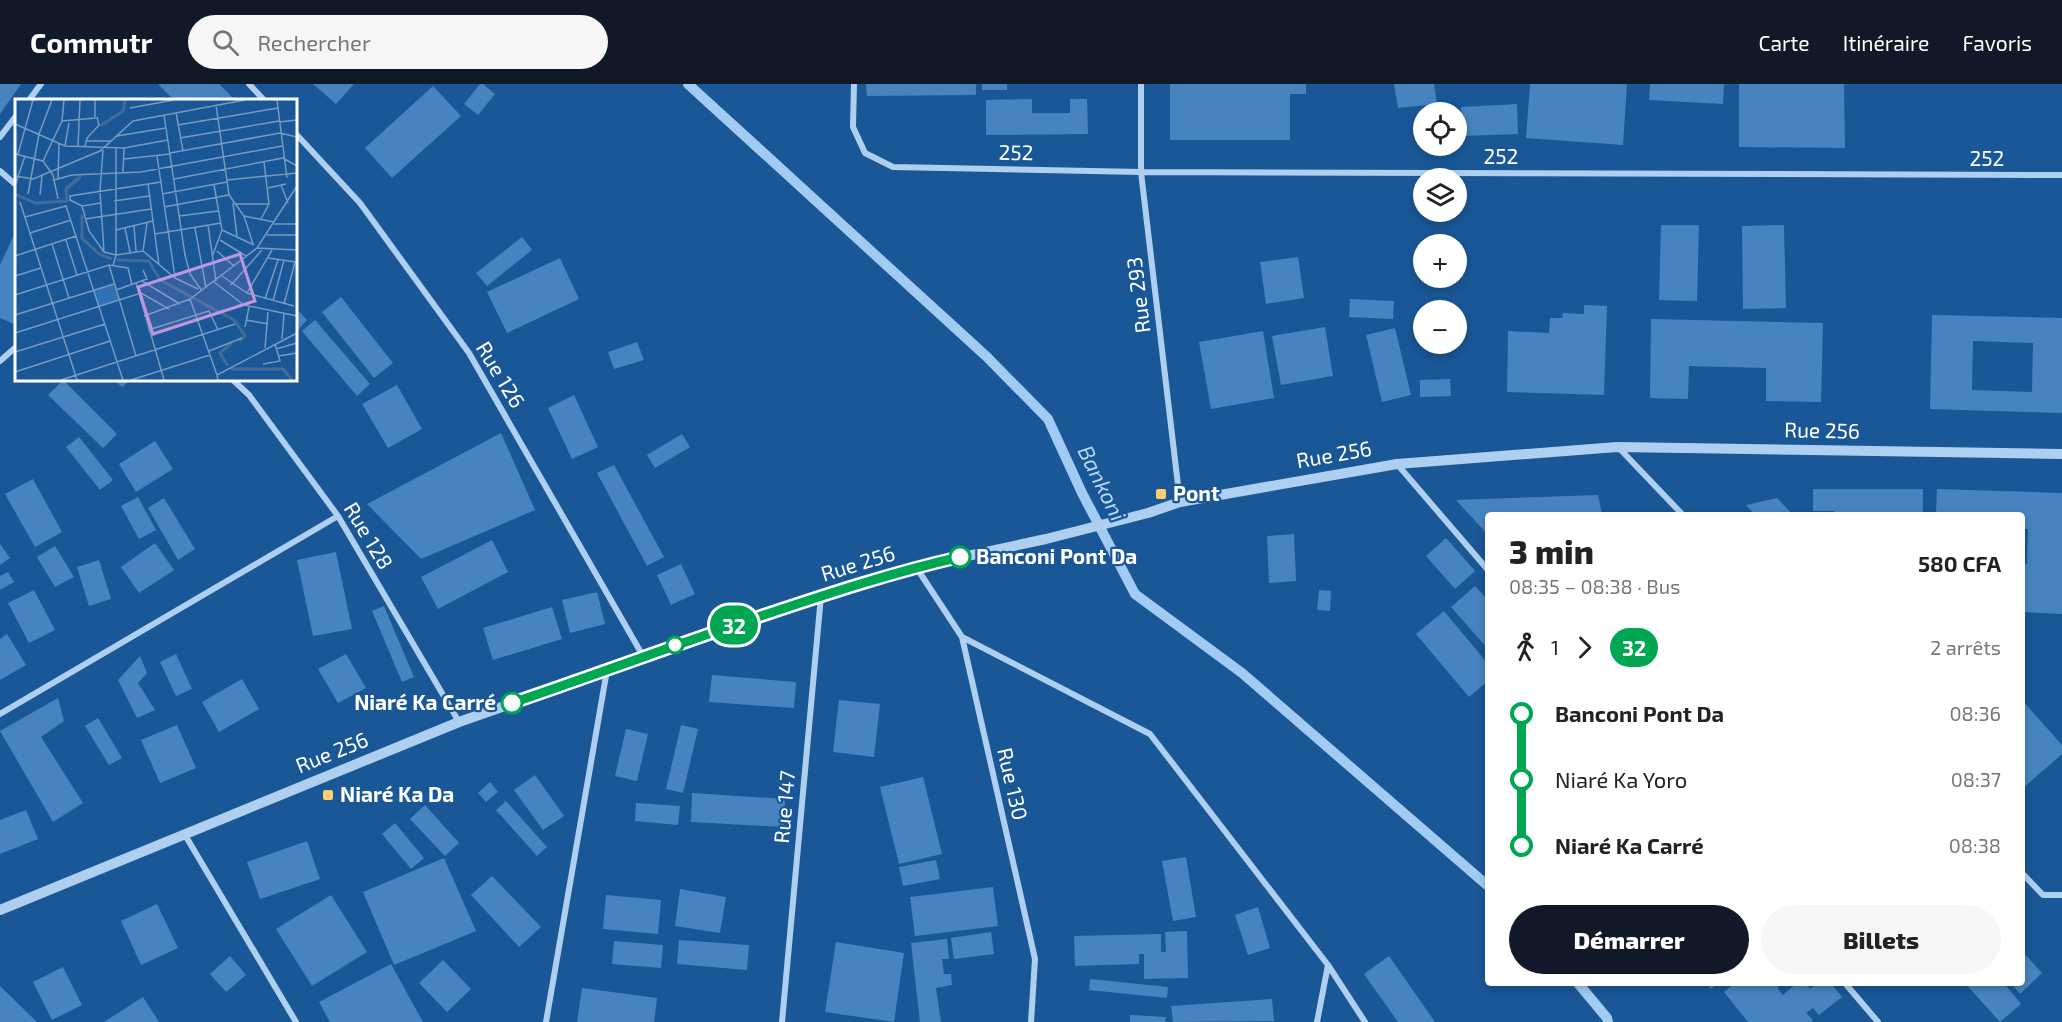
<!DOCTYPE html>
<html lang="fr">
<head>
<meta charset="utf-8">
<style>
	body { margin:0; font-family:"Exo 2",sans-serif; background:#f6f6f6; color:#222; height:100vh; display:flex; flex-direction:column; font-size:22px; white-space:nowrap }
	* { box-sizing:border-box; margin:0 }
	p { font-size:20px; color:#767676 }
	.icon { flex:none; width:33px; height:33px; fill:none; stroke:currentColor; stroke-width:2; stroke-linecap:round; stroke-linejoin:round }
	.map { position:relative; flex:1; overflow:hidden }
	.details { position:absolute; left:1485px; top:428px; width:540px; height:474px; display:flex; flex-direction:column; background:#fff; border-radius:6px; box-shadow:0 3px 9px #0003 }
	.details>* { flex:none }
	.badge { padding:0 12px; border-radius:20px; font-size:21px; line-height:39px }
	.fabs { position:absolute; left:1413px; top:18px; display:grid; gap:12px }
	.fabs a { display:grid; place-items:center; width:54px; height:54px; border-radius:50%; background:#fff; box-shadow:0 3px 9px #0003; font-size:30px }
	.map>.badge { position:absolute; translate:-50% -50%; box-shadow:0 0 0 3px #fff }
	.legs { display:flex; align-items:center; gap:9px; height:66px; padding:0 24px; font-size:20px }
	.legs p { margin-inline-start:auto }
	.summary { display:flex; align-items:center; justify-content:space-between; height:102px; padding:0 24px }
	h1 { font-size:33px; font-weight:800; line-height:45px }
	.button { display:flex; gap:12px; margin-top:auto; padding:12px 24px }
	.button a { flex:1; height:69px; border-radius:36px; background:#111827; color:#fff; font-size:24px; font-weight:800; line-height:69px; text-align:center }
	.button a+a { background:#f6f6f6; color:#222 }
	ul { padding:0 24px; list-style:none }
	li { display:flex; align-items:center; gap:21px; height:66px; font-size:22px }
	li i { display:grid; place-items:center; width:9px; height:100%; margin:0 8px; background:currentColor }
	li i::after { content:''; width:15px; height:15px; margin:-8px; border:4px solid; border-radius:50%; background:#fff }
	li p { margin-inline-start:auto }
	li:first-child i { background:linear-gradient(#0000 50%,currentColor 0) }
	li:last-child i { background:linear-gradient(currentColor 50%,#0000 0) }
	header { display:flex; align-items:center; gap:36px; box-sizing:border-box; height:84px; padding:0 30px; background:#111827; color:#fff }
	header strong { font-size:28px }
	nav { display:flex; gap:33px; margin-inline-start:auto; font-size:21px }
	.search { width:420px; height:54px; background:#f6f6f6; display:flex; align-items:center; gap:15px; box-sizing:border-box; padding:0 21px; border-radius:33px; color:#767676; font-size:22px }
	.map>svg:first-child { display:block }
</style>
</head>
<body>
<header>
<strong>Commutr</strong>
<div class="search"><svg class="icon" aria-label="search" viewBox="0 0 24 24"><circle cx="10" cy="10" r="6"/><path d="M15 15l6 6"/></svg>Rechercher</div>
<nav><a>Carte</a><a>Itinéraire</a><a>Favoris</a></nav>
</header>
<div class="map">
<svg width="2062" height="938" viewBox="0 0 2062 938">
	<rect width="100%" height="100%" fill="#1a5796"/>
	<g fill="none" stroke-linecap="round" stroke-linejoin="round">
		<path stroke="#a1cbf2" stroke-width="10" d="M 688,0 L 987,273 L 1048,335 L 1082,409 L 1135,510 L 1242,589 L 1488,802
			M 1577,898 L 1607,934 L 1608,938"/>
	</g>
	<path fill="#4783be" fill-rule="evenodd" d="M 0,0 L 21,0 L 0,30 Z
		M 158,0 L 219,0 L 234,15 L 174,16 Z
		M 313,0 L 354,0 L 336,20 Z
		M 480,0 L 483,0 L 495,10 L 478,31 L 464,20 Z
		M 866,0 L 976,0 L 976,11 L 867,12 Z
		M 982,0 L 1007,0 L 1007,6 L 982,6 Z
		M 1170,0 L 1306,0 L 1306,10 L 1290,10 L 1290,56 L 1170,56 Z
		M 1394,0 L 1434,0 L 1437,20 L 1398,24 Z
		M 1530,0 L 1627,0 L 1623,61 L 1526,54 Z
		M 1650,0 L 1724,0 L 1723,20 L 1649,16 Z
		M 1739,0 L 1844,0 L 1845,64 L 1739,63 Z
		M 433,2 L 461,32 L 392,94 L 365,64 Z
		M 1032,15 L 1032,29 L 1070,29 L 1070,15 L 1087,15 L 1088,50 L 986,51 L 986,16 Z
		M 1517,20 L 1518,50 L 1463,52 L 1461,23 Z
		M 1661,141 L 1699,141 L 1697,217 L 1659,216 Z
		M 1784,141 L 1786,224 L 1743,225 L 1742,142 Z
		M 13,153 L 16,154 L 16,234 L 14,240 L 0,234 L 0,181 Z
		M 522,153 L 532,166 L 487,202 L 476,189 Z
		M 1298,173 L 1304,214 L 1266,220 L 1260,178 Z
		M 560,174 L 579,215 L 507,249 L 487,208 Z
		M 341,213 L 393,279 L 374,294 L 322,228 Z
		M 1350,215 L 1394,217 L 1393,235 L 1349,233 Z
		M 1584,221 L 1607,222 L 1604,311 L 1507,308 L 1508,247 L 1549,249 L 1550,234 L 1562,234 L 1563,229 L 1584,230 Z
		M 296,224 L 307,236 L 296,248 Z
		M 1932,231 L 2062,234 L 2062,329 L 1930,325 ZM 1973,257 L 2033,259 L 2032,308 L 1972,306 Z
		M 1651,235 L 1823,239 L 1821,318 L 1766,317 L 1766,284 L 1689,282 L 1688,315 L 1650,314 Z
		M 315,236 L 370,300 L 357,312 L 302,247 Z
		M 1325,243 L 1333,292 L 1281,301 L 1272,252 Z
		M 1395,244 L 1411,311 L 1382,318 L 1366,251 Z
		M 1263,247 L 1274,314 L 1211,325 L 1199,258 Z
		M 637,258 L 644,276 L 614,285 L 608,268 Z
		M 1450,295 L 1451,312 L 1420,313 L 1420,296 Z
		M 63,296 L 117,350 L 103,364 L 48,311 Z
		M 114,296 L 130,296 L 122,303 Z
		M 397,301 L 422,345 L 388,364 L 362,320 Z
		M 574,311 L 598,363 L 572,375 L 548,324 Z
		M 501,349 L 535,426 L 421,475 L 367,420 Z
		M 682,350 L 690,363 L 655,384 L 647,371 Z
		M 79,353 L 113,396 L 100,406 L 66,363 Z
		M 155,357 L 173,385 L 136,408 L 119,380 Z
		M 614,381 L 664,473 L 647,482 L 597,389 Z
		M 33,395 L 62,448 L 35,463 L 5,410 Z
		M 1813,405 L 1923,405 L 1923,430 L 1834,430 L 1834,427 L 1813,427 Z
		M 1937,405 L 2062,409 L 2062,530 L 2022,528 L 2022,480 L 2027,480 L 2028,445 L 2022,445 L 2022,430 L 1936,430 Z
		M 1598,411 L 1602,430 L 1488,430 L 1488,451 L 1456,416 Z
		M 138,413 L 156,446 L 139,455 L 121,422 Z
		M 164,414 L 195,465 L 178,476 L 148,424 Z
		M 1777,414 L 1792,430 L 1754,430 L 1746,421 Z
		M 1294,450 L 1296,497 L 1269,499 L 1267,452 Z
		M 1446,454 L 1475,487 L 1455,505 L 1426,472 Z
		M 492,456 L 508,488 L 438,525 L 421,493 Z
		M 155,459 L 174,486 L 139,509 L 121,483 Z
		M 0,460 L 10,474 L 0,481 Z
		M 55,462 L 74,493 L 55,503 L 37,473 Z
		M 336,468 L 352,545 L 313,552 L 297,476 Z
		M 99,476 L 111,515 L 89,522 L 77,483 Z
		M 681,480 L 695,510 L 671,521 L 657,491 Z
		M 8,488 L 14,498 L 0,506 L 0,492 Z
		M 1475,502 L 1488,516 L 1488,565 L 1451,523 Z
		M 34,506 L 55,546 L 29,559 L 8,519 Z
		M 1319,506 L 1331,507 L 1330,527 L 1317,526 Z
		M 597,508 L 605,540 L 570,549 L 562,516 Z
		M 384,522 L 414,593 L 402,598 L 372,527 Z
		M 552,523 L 562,555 L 493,576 L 483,544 Z
		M 1444,527 L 1488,580 L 1488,597 L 1469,613 L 1416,550 Z
		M 7,550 L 26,581 L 0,596 L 0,555 Z
		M 176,570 L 192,605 L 176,612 L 160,578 Z
		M 346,570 L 366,604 L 338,619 L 318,585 Z
		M 140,572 L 147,589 L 138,599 L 155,626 L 137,634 L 118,596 Z
		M 712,591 L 796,598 L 794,624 L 709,618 Z
		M 242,595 L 259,625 L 219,648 L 202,618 Z
		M 58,614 L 64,637 L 41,653 L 83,719 L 53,738 L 0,647 Z
		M 839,616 L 880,620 L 874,673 L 833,668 Z
		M 2022,616 L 2062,661 L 2062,670 L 2022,705 Z
		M 98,634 L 122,674 L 109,681 L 85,642 Z
		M 177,641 L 196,684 L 160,699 L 141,656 Z
		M 681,641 L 698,645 L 683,709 L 666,705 Z
		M 626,645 L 648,650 L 637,697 L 615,692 Z
		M 535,691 L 564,732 L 543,746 L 514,706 Z
		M 923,693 L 942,770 L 899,780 L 880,703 Z
		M 490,698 L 498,708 L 486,718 L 478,709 Z
		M 692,709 L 785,715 L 784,743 L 691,738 Z
		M 506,717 L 547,763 L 537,772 L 496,726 Z
		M 636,719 L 680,722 L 678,741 L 635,737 Z
		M 425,721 L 459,759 L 445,772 L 410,735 Z
		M 26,726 L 38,755 L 0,770 L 0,736 Z
		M 395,739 L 424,774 L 411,785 L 382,750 Z
		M 307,757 L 320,795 L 260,815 L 247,778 Z
		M 1186,773 L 1196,833 L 1173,837 L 1162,777 Z
		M 444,774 L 476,847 L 394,881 L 363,808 Z
		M 936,776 L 940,795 L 903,802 L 899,783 Z
		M 492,792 L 541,843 L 519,863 L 471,811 Z
		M 993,803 L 998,842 L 915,852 L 910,813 Z
		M 680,805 L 726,813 L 720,849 L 675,842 Z
		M 331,811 L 367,868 L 312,902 L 276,845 Z
		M 606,811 L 661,816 L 658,850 L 603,845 Z
		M 157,820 L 178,864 L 141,881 L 121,837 Z
		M 1258,823 L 1270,864 L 1248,871 L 1235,831 Z
		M 1187,847 L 1188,894 L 1144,895 L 1144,870 L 1139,870 L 1139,880 L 1075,882 L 1074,852 L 1161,850 L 1161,868 L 1166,868 L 1165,848 Z
		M 991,848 L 994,870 L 954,875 L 951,854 Z
		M 947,855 L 949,875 L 942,875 L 944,890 L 951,890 L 952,901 L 936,904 L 941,938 L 920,938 L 911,859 Z
		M 679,856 L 749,861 L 747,886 L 677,880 Z
		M 614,857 L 663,861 L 661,884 L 612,880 Z
		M 836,858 L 904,869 L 894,938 L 825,928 Z
		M 2022,867 L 2042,889 L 2020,910 L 2010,898 L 2022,898 Z
		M 230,872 L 246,891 L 226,908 L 210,890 Z
		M 1389,872 L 1435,938 L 1398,938 L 1364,890 Z
		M 443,876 L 471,905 L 447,928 L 419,899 Z
		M 391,880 L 423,938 L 330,938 L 319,918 Z
		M 63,883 L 82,921 L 52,936 L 33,898 Z
		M 1090,895 L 1168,903 L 1167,914 L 1089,906 Z
		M 1706,898 L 1718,898 L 1711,905 Z
		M 1736,898 L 1784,898 L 1777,904 L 1783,911 L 1798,898 L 1805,898 L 1810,905 L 1818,898 L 1830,898 L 1842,913 L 1819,931 L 1813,924 L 1806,929 L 1813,936 L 1811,938 L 1748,938 L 1724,908 Z
		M 1964,898 L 2003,898 L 2021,920 L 2000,938 Z
		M 0,902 L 37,938 L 0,938 Z
		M 582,904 L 657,914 L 654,938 L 577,938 Z
		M 143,913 L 159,938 L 104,938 Z
		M 1272,915 L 1274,937 L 1173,938 L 1171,922 Z
		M 1130,931 L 1166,933 L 1165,938 L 1130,938 Z"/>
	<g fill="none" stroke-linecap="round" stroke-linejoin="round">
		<path stroke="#aecff0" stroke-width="6" d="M 249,0 L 264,16
			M 854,0 L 853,43 L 865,69 L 893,83 L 1141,88 L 2062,91
			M 1141,0 L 1141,88 L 1180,418
			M 29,16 L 41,0
			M 296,50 L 360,119 L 469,269 L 643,572
			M 0,53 L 16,32
			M 0,87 L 16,101
			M 0,277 L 16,263
			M 233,296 L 249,311 L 338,432 L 459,638
			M 1618,363 L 1682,430
			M 1397,380 L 1488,486
			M 916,483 L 962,553 L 1035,875 L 1031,938
			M 962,553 L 1150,650 L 1328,881 L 1365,938
			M 0,630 L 338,432
			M 185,751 L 296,938
			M 2022,789 L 2043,811 L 2062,811
			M 1844,898 L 1878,938
			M 546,938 L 607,586
			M 782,938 L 821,512
			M 1317,938 L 1328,881"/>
		<path stroke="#aecff0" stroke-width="10" d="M 0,826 L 459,638 L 607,586 L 643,572 L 821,512 L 916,483 L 1046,455 L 1148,429 L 1180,418 L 1397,380 L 1617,363 L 2062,370"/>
	</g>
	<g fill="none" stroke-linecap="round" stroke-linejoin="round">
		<g stroke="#fff" stroke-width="14">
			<path id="line-1" d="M 512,619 C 597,590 681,559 767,530 C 830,509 894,488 960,473"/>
		</g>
		<use href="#line-1" stroke="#00a651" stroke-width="9"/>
	</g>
	<g fill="#ffcd6d" stroke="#1a5796" stroke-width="2">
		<rect x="1155" y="404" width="12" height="12" rx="3"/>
		<rect x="322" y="705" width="12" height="12" rx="3"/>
	</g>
	<g fill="#fff" stroke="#00a651" stroke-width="3">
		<circle cx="960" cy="473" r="10"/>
		<circle cx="675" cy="561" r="8"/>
		<circle cx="512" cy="619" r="10"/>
	</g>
	<g text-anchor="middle" stroke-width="4.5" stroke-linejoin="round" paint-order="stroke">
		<g font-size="21" fill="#fff" stroke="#1a5796">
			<text transform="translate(1016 69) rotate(1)" y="7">252</text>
			<text x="1501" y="80">252</text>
			<text x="1987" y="82">252</text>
			<text transform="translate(1139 211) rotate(-97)" y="7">Rue 293</text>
			<text transform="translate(500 291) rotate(59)" y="7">Rue 126</text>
			<text transform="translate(1822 347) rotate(1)" y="7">Rue 256</text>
			<text transform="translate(1334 371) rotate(-10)" y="7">Rue 256</text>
			<text transform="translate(368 452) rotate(59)" y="7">Rue 128</text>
			<text transform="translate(858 480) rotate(-17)" y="7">Rue 256</text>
			<text transform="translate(332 669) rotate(-22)" y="7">Rue 256</text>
			<text transform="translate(1012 700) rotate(77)" y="7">Rue 130</text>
			<text transform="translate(785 723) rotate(-85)" y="7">Rue 147</text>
		</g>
		<g font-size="21" font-weight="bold" fill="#fff" stroke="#1a5796" text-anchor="start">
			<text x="1173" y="417">Pont</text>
			<text x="340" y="718">Niaré Ka Da</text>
		</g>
		<g font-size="21" font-weight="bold" fill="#fff" stroke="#1a5796" text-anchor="start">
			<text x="976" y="480">Banconi Pont Da</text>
			<text x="496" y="626" text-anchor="end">Niaré Ka Carré</text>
		</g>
		<g font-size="22" font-style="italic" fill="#bad9f7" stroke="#1a5796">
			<text transform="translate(1102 399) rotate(64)" y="8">Bankoni</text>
		</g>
	</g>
	<g transform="translate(15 15)">
		<rect width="282" height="282" fill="#1a5796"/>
		<path d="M 99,185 L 104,201 L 84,207 L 79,191 Z" fill="#2e72b4"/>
		<path fill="none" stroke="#416c99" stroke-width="3" d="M 85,27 L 108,12 L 110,1M 0,95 L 20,104 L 53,102M 52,102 L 51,90 L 66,77M 67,116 L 67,139 L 84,155 L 97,160M 102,161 L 134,162 L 145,181 L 219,221 L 230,237 L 224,242M 213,267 L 205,254 L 217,244M 216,270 L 268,270 L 277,281"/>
		<path fill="none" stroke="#769ac0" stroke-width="1.5" d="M 262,1 L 272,79M 201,6 L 214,96 L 229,117 L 238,145M 115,9 L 159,1M 161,13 L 168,52M 149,16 L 170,156 L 175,175 L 187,192M 47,22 L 80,19 L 80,1M 264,23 L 282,21M 0,25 L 50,47 L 109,49 L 153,41M 163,26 L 263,9M 102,37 L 151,29M 165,39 L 264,22M 71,42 L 97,42M 50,47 L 54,24M 63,47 L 65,1M 70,47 L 72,39 L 84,26 L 82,18M 88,51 L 85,92 L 89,153M 155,54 L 265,34 L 282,38M 0,55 L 28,62 L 38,76 L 43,100M 3,55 L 18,1M 142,57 L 160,178M 109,60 L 155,55M 28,62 L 47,22 L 49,1M 249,63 L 254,105M 108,74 L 109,49M 0,77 L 18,80 L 85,52 L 118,22 L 230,1M 43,80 L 44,45M 159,80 L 268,59 L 282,67M 39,81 L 57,76 L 126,73 L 267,47M 212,81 L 282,74M 133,85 L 144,166M 266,86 L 273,104M 0,87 L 10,57M 253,89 L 271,85M 13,95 L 24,35 L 37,1M 147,95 L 212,83M 25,96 L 27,77M 99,102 L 134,97M 5,103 L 62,281M 86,104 L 67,107 L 55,101 L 55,97 L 146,83M 218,104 L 222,138M 221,105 L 254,105 L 246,120M 67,107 L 74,132 L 89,153 L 101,156 L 128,152 L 160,179 L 183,190M 149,108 L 214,96M 164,117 L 203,112M 229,117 L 259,123M 10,118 L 51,107 L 108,281M 70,120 L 136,110M 259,125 L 282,125M 193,126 L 201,182M 119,127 L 121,152M 110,129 L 115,153M 180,129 L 191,189M 101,131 L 138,122M 207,131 L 239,146M 15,134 L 56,121M 140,135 L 206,124M 252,136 L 282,136M 51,141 L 62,176M 205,141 L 231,157M 37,145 L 54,199M 242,149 L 282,151M 128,152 L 132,124M 202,152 L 219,167M 0,157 L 61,137M 197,158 L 207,131 L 199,86M 253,159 L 281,163M 94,166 L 121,257M 98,167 L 101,156 L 101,49M 0,177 L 26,169M 207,177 L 232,194 L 279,207M 127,182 L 165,205M 199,183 L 229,206 L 282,217M 121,184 L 149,281M 216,186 L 247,151M 101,191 L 132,180 L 128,171M 232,194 L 257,151M 0,196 L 94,166 L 113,169 L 117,186M 175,200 L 202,276M 250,200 L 263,161M 258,202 L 269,161M 269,205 L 280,163M 0,216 L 99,185M 129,217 L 175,200 L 242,149 L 282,87M 231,221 L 253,225M 230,228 L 234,208M 133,231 L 194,212 L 203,231M 0,234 L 126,194 L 154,210M 267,240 L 269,215M 250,249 L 253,213M 261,250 L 282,244M 194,252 L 227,239M 0,253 L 90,225M 263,257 L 282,254M 248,265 L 265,262 L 260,245M 0,273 L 95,242M 46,281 L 220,225M 116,281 L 195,256M 203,281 L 202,276 L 282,234"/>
		<path fill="#bd96df" fill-opacity="0.15" stroke="#bd96df" stroke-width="3" d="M 225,155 L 240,202 L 138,235 L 123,188 Z"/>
		<rect width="282" height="282" fill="none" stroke="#fff" stroke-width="3"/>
	</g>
</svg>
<div class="fabs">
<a><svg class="icon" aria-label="locate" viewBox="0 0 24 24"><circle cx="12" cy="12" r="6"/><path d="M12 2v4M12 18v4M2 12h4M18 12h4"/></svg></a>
<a><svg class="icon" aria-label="layers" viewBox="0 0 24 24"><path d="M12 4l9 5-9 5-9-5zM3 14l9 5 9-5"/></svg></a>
<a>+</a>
<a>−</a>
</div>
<b class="badge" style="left:734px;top:541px;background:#00a651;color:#fff">32</b>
<section class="details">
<div class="summary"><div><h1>3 min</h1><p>08:35 – 08:38 · Bus</p></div><b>580 CFA</b></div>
<div class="legs"><svg class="icon" aria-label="walk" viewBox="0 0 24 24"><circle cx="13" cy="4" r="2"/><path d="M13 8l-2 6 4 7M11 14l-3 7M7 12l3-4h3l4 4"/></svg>1<svg class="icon" aria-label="forward" viewBox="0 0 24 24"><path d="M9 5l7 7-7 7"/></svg><b class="badge" style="background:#00a651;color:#fff">32</b><p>2 arrêts</p></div>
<ul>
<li><i style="color:#00a651"></i><b>Banconi Pont Da</b><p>08:36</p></li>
<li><i style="color:#00a651"></i><span>Niaré Ka Yoro</span><p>08:37</p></li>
<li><i style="color:#00a651"></i><b>Niaré Ka Carré</b><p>08:38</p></li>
</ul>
<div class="button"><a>Démarrer</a><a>Billets</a></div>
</section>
</div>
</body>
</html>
